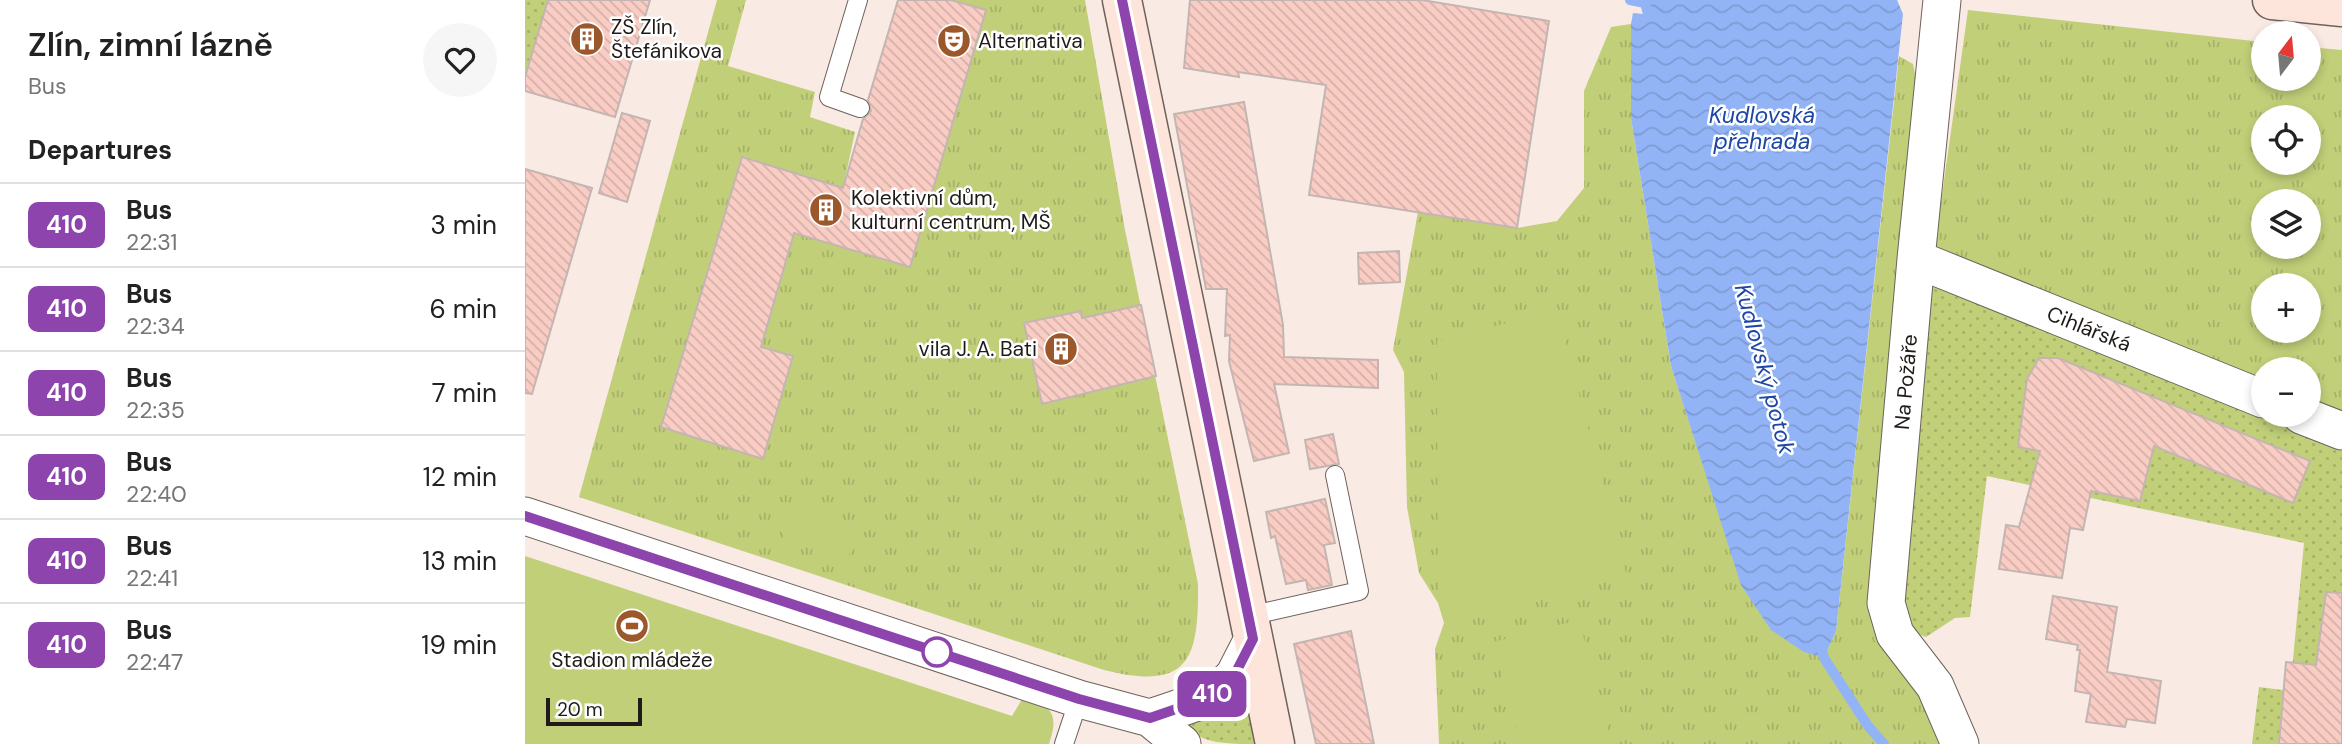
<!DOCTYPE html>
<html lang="en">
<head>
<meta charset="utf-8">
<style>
	body { margin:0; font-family:"DM Sans",sans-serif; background:#f6f6f6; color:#222; height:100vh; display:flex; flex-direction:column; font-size:26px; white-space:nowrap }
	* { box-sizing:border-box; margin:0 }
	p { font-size:23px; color:#767676 }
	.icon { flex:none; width:38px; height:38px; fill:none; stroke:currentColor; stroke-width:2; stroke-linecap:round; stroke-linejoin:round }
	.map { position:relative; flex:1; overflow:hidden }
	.drawer { display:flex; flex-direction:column; background:#fff; width:525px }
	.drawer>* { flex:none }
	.badge { padding:0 14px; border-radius:10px; font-size:24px; line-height:46px }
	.needle { width:46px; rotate:16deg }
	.controls { position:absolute; left:1726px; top:21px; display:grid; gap:14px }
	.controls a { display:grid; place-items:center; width:70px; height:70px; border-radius:50%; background:#fff; box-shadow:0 4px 10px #0003; font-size:35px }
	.scale { position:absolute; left:21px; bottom:18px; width:96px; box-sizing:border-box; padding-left:7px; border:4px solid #201b18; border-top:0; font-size:19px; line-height:24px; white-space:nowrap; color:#201b18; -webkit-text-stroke:5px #fff; paint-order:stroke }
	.map>.badge { position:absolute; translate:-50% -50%; box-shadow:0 0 0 4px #fff }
	h2 { padding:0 28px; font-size:26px; line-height:63px }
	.round { display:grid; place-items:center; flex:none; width:74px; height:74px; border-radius:37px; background:#f6f6f6 }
	.head { display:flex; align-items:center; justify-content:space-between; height:119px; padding:0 28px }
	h1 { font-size:33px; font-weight:600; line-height:52px }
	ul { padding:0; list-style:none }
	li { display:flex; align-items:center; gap:21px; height:84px; padding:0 28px; border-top:2px solid #e0e0e0 }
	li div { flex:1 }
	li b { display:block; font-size:26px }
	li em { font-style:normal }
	li .badge { min-width:77px; font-weight:700; text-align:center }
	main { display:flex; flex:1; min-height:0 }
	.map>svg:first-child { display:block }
</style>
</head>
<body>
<main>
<section class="drawer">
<div class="head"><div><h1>Zlín, zimní lázně</h1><p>Bus</p></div><a class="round"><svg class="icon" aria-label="heart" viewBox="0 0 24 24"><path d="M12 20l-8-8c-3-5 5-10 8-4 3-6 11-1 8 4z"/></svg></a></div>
<h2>Departures</h2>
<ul>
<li><span class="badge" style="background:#8e44ad;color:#fff">410</span><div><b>Bus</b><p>22:31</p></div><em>3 min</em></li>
<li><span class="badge" style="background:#8e44ad;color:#fff">410</span><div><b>Bus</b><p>22:34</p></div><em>6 min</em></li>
<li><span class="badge" style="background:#8e44ad;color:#fff">410</span><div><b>Bus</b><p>22:35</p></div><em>7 min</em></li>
<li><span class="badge" style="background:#8e44ad;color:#fff">410</span><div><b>Bus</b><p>22:40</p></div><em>12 min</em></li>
<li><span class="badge" style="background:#8e44ad;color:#fff">410</span><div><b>Bus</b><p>22:41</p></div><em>13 min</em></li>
<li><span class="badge" style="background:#8e44ad;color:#fff">410</span><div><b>Bus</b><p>22:47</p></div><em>19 min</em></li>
</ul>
</section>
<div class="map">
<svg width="1817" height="744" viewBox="0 0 1817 744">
	<defs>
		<pattern id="grass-dots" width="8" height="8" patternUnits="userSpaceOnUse" patternTransform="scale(1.75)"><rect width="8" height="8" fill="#c1cf79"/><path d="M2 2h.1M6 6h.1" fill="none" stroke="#a6b168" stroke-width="1.8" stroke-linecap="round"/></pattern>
		<pattern id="park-tufts" width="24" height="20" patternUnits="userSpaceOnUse" patternTransform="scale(1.75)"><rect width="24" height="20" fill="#c1cf79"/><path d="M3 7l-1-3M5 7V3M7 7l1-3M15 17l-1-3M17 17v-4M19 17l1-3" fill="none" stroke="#a6b168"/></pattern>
		<pattern id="water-waves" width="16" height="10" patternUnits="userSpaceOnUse" patternTransform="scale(1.75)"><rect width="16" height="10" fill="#92b4f7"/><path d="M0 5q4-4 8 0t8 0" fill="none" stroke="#7e9ad3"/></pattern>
		<pattern id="building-back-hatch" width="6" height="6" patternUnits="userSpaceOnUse" patternTransform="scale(1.75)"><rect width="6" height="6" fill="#f9cdc4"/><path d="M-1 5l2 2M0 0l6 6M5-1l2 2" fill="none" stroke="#d5afa8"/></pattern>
	</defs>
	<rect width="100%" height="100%" fill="#f9eae4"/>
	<path fill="url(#grass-dots)" d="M 0,0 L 23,0 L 0,77 Z
		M 1407,283 L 1817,444 L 1817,744 L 1727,744 L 1734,687 L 1765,691 L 1779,543 L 1462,476 L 1445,617 L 1430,618 L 1401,637 L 1386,632 L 1376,603 Z
		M 721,688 L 730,744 C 706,744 674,744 664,727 L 670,716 Z"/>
	<path fill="url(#park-tufts)" fill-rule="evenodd" d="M 192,0 L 221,0 L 203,66 L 290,92 L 285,117 L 330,132 L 318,188 L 385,266 L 461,10 L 429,0 L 560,0 L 600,230 L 673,584 C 674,661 663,691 579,670 L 54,497 Z
		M 1443,10 L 1738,42 L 1738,79 L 1783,79 L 1783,47 L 1817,50 L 1817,423 L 1783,409 L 1783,369 L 1738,369 L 1738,390 L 1409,252 ZM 1738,117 L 1783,117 L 1783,163 L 1738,163 ZM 1738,201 L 1783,201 L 1783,247 L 1738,247 ZM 1738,285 L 1783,285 L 1783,331 L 1738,331 Z
		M 1106,24 L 1106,118 L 1146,366 L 1181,474 L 1299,658 L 1311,631 L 1374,56 L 1388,64 L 1393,88 L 1356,438 L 1353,621 L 1420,744 L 914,744 L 910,649 L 919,623 L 913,391 L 913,603 L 894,573 L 882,507 L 879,372 L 868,350 L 893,212 L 992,228 L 1032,221 L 1059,188 L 1059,91 L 1086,27 Z"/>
	<path fill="#c1cf79" d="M 1032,310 L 1102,576 L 919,623 L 913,603 L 912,341 Z
		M 269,503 L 334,526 L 322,560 L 257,539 Z
		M 0,556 L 487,716 L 499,696 C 528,706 534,715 524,744 L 0,744 Z
		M 1054,620 L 1087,744 L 995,744 L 968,642 Z"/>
	<path fill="url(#water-waves)" d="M 1120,0 L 1372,0 L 1378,14 L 1311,631 L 1299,658 L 1279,652 L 1246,630 L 1216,585 L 1146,366 L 1106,118 L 1106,24 L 1108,13 L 1118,14 Z"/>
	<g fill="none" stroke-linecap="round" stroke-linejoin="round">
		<path stroke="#92b4f7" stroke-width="10" d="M 1105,0 L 1120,3 L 1123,14
			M 1296,646 L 1299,658 L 1343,726 L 1359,744"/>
	</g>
	<path fill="url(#building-back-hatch)" stroke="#c5b5b2" stroke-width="2" d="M 23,0 L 125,0 L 90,117 L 0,91 L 0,77 Z
		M 373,0 L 426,0 L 461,10 L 385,267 L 269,233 L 236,347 L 268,356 L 238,459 L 136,427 L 217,157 L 318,188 L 338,119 L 346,111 L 343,100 Z
		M 665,0 L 897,0 L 1024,21 L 992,228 L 784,195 L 801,85 L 713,72 L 714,77 L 659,68 Z
		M 719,102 L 758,325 L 759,357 L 853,360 L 853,388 L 749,384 L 764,453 L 729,461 L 704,361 L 705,335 L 700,336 L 702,289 L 681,289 L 649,114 Z
		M 97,113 L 125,121 L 102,202 L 74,193 Z
		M 0,169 L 67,188 L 7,394 L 0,393 Z
		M 874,251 L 875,282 L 834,284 L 833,253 Z
		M 616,305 L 631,376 L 517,404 L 499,323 L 556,311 L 557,318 Z
		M 1514,358 L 1533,358 L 1785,461 L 1768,503 L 1629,446 L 1615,501 L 1566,491 L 1558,530 L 1545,528 L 1537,578 L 1474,569 L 1481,525 L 1494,527 L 1515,451 L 1493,447 L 1502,379 Z
		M 808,434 L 814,464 L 785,469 L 780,440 Z
		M 800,499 L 810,543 L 799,545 L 807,585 L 783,590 L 781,580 L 761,584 L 750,536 L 746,538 L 741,512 Z
		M 1801,592 L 1817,593 L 1817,744 L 1754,744 L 1761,662 L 1791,665 Z
		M 1528,596 L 1592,607 L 1582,672 L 1636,681 L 1630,723 L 1602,719 L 1600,727 L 1561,722 L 1566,694 L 1550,691 L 1555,650 L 1552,650 L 1553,645 L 1521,639 Z
		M 826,631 L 849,744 L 791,744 L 769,644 Z"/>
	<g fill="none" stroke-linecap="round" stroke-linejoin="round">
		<g stroke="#6e625c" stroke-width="20">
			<path id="lane" d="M 333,0 L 304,97 L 335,108
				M 724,616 L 834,591 L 810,475
				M 539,744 L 554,699"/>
		</g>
		<g stroke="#6e625c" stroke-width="39">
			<path id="street" d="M 1417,0 L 1391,259 L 1361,603 L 1370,634 L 1410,686 L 1435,744
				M 1391,259 L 1738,399
				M 1776,415 L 1817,431
				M 0,516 L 554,699 L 625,718 L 640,713 L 675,701 L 694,690 L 709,676 L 728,639
				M 625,718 L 657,744"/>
		</g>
		<g stroke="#6e625c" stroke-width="41">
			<path id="secondary" d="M 597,0 L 750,744
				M 1747,0 L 1817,7"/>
		</g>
		<use href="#lane" stroke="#fff" stroke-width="18"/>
		<use href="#street" stroke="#fff" stroke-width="37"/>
		<use href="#secondary" stroke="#fee5db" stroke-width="38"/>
	</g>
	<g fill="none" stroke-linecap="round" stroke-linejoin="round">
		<g stroke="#fff" stroke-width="16">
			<path id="line" d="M 0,516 L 554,699 L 625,718 L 657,707 L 694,690 L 709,676 L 728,639 L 597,0"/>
		</g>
		<use href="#line" stroke="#8e44ad" stroke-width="10"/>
	</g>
	<defs>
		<g id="building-disc" transform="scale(1.75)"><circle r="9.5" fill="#9c572b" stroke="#fff"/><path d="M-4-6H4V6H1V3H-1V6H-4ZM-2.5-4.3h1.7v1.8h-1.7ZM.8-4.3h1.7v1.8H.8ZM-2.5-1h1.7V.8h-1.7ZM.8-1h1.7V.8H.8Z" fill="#fff"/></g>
		<g id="theatre-disc" transform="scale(1.75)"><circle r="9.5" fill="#9c572b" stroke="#fff"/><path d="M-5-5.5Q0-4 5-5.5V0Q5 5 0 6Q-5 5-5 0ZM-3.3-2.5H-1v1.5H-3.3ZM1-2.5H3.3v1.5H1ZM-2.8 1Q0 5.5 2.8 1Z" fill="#fff"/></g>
		<g id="stadium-disc" transform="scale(1.75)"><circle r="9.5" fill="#9c572b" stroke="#fff"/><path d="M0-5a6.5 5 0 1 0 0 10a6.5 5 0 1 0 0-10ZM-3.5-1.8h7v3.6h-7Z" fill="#fff"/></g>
	</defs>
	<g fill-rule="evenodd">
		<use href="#building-disc" x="62" y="39"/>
		<use href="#theatre-disc" x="429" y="41"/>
		<use href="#building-disc" x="301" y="210"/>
		<use href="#building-disc" x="536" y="349"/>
		<use href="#stadium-disc" x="107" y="626"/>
	</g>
	<circle fill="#fff" stroke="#8e44ad" stroke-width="3.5" cx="412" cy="652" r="14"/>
	<g text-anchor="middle" stroke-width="5" stroke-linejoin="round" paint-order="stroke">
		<g font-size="21" fill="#201b18" stroke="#fff" text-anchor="start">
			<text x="86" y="34">ZŠ Zlín,<tspan x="86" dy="24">Štefánikova</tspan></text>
			<text x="453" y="48">Alternativa</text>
			<text x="326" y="205">Kolektivní dům,<tspan x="326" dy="24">kulturní centrum, MŠ</tspan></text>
			<text x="512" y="356" text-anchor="end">vila J. A. Bati</text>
			<text x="107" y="667" text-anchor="middle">Stadion mládeže</text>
		</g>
		<g font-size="21" fill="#201b18" stroke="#fff">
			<text transform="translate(1564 329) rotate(22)" y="7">Cihlářská</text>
			<text transform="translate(1381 382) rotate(-85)" y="7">Na Požáře</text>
		</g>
		<g font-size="23" font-style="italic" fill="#1d46a5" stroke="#fff">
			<text x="1237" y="123">Kudlovská<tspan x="1237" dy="26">přehrada</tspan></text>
			<text transform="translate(1240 369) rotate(75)" y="8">Kudlovský potok</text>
		</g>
	</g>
</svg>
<div class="controls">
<a><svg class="needle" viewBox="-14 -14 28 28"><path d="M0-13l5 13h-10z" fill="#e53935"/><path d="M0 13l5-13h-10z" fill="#767676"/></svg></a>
<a><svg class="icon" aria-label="locate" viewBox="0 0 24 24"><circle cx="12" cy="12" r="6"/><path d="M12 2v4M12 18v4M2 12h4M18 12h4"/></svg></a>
<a><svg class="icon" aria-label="layers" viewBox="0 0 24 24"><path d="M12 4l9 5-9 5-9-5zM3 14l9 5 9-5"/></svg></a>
<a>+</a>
<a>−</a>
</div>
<div class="scale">20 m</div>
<b class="badge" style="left:687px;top:694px;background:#8e44ad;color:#fff">410</b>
</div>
</main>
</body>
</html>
